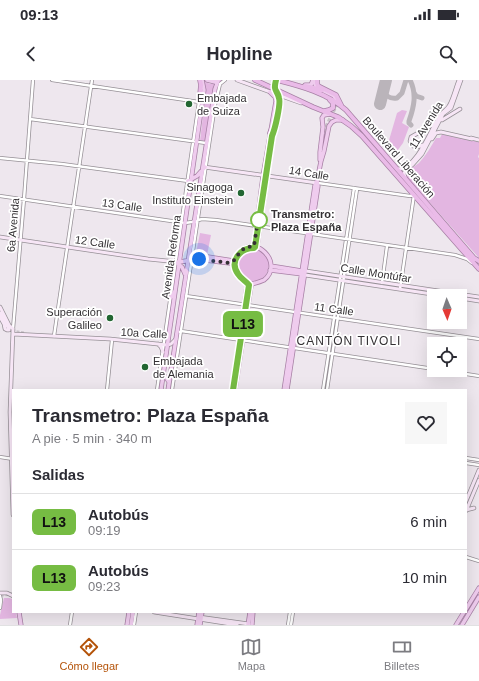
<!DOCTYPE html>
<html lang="es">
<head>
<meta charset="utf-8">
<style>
	body { margin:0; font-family:Helvetica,sans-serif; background:#f7f7f7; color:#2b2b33; height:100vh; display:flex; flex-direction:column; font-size:15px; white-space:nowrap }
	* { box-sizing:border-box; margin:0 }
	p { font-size:13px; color:#7c7c81 }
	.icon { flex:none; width:22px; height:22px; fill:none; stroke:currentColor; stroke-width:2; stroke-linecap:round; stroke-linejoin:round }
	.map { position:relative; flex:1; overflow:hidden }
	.details { position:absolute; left:12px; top:309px; width:455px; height:224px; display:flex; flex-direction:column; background:#fff; border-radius:0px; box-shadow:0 4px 16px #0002 }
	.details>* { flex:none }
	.badge { padding:0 8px; border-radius:6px; font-size:14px; line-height:26px }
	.needle { width:26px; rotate:178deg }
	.fabs { position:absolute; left:427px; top:209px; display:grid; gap:8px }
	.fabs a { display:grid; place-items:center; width:40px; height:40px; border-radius:0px; background:#fff; box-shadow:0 4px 16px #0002; font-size:20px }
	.you { position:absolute; width:20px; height:20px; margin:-10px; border:3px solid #fff; border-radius:50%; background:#1a73e8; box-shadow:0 0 0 6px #1a73e833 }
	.map>.badge { position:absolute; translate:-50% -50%; box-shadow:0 0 0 2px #fff }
	h2 { padding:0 20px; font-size:15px; line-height:36px }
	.round { display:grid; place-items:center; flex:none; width:42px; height:42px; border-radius:0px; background:#f7f7f7 }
	.summary { display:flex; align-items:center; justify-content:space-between; height:68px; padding:0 20px }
	h1 { font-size:19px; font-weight:700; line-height:30px }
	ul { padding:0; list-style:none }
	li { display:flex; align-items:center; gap:12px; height:56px; padding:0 20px; border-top:1px solid #e1e1e2 }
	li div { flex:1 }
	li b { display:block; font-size:15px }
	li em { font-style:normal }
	li .badge { min-width:44px; font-weight:700; text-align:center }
	.status { display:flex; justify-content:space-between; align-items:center; height:28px; padding:0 20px; background:#fff; direction:ltr }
	.status svg { height:11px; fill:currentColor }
	header { display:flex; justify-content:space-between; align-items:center; height:52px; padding:0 20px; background:#fff; font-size:18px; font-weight:700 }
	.tabs { display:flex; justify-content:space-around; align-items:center; height:56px; border-top:1px solid #e1e1e2; background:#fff; font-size:11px; color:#7c7c81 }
	.tabs a { display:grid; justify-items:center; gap:2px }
	.tabs .on { color:#b45309 }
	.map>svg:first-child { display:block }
</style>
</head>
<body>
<div class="status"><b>09:13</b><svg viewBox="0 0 49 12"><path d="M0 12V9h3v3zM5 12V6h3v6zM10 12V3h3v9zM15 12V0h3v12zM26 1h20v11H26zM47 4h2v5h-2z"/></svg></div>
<header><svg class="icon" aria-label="back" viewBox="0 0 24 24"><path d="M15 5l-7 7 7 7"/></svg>Hopline<svg class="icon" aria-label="search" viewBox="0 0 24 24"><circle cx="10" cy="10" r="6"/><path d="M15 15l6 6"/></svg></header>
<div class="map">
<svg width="479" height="545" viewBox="0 0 479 545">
	<rect width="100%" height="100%" fill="#eee7ee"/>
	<path fill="#e3b6e1" d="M 204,1 L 210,4 L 214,4 L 205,62 L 200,61 L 206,10 Z
		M 402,30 L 407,31 L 402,43 L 409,47 L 403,63 L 394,75 L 387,67 L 397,33 Z
		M 442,54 L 446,54 L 479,62 L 479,74 L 478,77 L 479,78 L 479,178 L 406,96 C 406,95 406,94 406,93 C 407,91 416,85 419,83 C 426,75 431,67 436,58 L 440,58 Z
		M 200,153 L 211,155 L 207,175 L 196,173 Z
		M235 185a17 17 0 1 1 34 0a17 17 0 1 1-34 0Z
		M 4,518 L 9,518 L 13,519 L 13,532 L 16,532 L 17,538 L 0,539 L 0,535 Z"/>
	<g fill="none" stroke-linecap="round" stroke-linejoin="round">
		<path stroke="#bab4ba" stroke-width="5" d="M 410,0 C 417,14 414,27 409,41 L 409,43 L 411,45
			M 383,10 C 386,17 390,19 397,18 L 402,13 L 406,0
			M 414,13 L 416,16 L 422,18"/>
		<path stroke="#bab4ba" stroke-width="12" d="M 380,24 L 386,0"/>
		<path stroke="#c9c3c9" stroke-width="3" stroke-dasharray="3 1.5" stroke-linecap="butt" d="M 12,251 L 24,253"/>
		<path stroke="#c9c3c9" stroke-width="3.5" stroke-dasharray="3.5 2" stroke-linecap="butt" d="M 275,43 L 280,20 L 275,8 L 277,0
			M 323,63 L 327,45 L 336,26 L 337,21
			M 0,515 L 13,514"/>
		<path stroke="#c9c3c9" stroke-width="4" stroke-dasharray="4 2" stroke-linecap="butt" d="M 273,11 L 277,18 L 277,24"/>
		<g stroke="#969096" stroke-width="4">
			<path id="tertiary" d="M 52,0 L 199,22
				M 30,39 L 206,63
				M 0,78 L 62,84 L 188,101
				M 318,103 L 410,116 L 414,115 L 400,209
				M 0,116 L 185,143 L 192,142 L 202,139 L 216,140 L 455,175 L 467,179 L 472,183
				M 382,203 L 387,166
				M 186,216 L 479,259
				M 13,249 L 24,119 L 33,0
				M 180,252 L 181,251 L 434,289
				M 54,256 L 92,0
				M 441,290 L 479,296
				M 107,310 L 112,260
				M 157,310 L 200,15
				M 172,310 L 215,25 L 220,4 L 225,0
				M 323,310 L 354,108
				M 327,310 L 357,109
				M 0,377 L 13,379
				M 466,378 L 479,380
				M 466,383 L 479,385
				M 466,477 L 479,481
				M 0,516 L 1,520 L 0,528
				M 70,545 L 72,532
				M 134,545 L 136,532
				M 288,545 L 290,532
				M 291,545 L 293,532"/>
		</g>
		<g stroke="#969096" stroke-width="4.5">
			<path id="secondary" d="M 237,0 L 301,23
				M 442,40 L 460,29
				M 471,58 L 479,60
				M 432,59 L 436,53 L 441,52 L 472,59
				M 423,65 L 417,67 L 413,66 L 410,61 L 411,57 L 434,44
				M 204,87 L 317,103
				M 398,89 C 417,89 431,49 440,35 C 443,31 447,30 449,26 C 453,20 456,7 459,0
				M 405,97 L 404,94 L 405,91 L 413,84 L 422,74 L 443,34 L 451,28 L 461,0
				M 0,157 L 148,179 L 178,182
				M 306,191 L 479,217
				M 305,195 L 445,216
				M 460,218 L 479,221
				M 0,227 L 9,245 L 13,249 L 10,332 L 13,435
				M 0,233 L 9,249
				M 0,237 L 4,244 L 5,249 L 7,250 L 9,250 L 9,245
				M 13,254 L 110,259 L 167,265 L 171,264 L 176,259
				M 158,264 L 161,267 L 163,272
				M 466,421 L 479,390
				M 466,430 L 474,428
				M 466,431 L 479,400
				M 0,513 L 7,513 L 13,516
				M 154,532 L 237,545
				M 199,537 L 249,544"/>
		</g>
		<g stroke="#a780a5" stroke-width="5">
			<path id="primary" d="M 207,0 L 215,2 L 219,0
				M 316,0 L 315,4 L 316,7 L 334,16 L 336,20
				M 305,5 L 311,5 L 313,0
				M 277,46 L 281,22 L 280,16
				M 320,80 L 320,72 L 323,47 L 322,38 L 324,35 L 330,34
				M 188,101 L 197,96 L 205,87
				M 190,102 L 194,105 L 199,112
				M 254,167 L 263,96 L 276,21 L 275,17 L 270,12
				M 257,167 L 275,43
				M 189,179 L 192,176 L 196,175 L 234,181
				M 176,182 L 182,187 L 185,194
				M 180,182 L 196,179 L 229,183 L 232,183 L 234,181
				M 271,186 L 302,191
				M 270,190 L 302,194
				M 171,217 L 175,211
				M 160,293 L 166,297 L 169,302
				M 161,310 L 204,10 L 202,0
				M 168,310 L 215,9 L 218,1
				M 232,310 L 247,205 C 244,199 236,198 234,189 C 233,184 235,178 238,174 C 254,152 285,183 264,200 C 260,202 256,203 252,204 L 251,206 L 235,310
				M 284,310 L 315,105 L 317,101 L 321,81 L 324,71 L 329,46 L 332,42 L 336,40 L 343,40
				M 287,310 L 318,106 L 317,101
				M 466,529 L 479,508
				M 19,532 L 21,545
				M 127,545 L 129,532
				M 131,545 L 133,532
				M 197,545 L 199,532
				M 200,545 L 202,532
				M 248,545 L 250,532
				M 252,545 L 253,532
				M 456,545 L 464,532
				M 462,545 L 479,517"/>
		</g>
		<g stroke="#a780a5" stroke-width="5.5">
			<path id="trunk" d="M 200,0 L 201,5 L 200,15
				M 255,0 L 313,27 L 338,37 L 351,46 L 362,56 L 479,189
				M 277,0 C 301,6 327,13 346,30 L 474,178 L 479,181
				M 317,0 L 317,3 L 318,6 L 336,15 L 341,25
				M 305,6 L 322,10
				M 325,31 L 329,30 L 333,28 L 333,23 L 330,20
				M 270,53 L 274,43"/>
		</g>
		<use href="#tertiary" stroke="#fff" stroke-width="2.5"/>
		<use href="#secondary" stroke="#f7e6f6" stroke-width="3"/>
		<use href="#primary" stroke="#efccee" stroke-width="3.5"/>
		<use href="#trunk" stroke="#eabbe8" stroke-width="4"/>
	</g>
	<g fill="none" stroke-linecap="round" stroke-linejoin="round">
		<g stroke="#fff" stroke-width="9">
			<path id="line" d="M 233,310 L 249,205 C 246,201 241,199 238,194 C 229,181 240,168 254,168 L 255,167 L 272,56 C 275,49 281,24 279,18 C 277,9 273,12 276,0"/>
		</g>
		<use href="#line" stroke="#76bc43" stroke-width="6"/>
		<path stroke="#343134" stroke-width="4" stroke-dasharray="0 7.2" d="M 199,179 L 229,183 C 240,180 235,168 254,166 L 258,140 L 259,140"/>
	</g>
	<g fill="#226632" stroke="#fff" stroke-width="1.5">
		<circle cx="189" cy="24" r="4"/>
		<circle cx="241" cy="113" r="4"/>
		<circle cx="110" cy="238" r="4"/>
		<circle cx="145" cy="287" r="4"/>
	</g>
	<circle fill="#fff" stroke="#76bc43" stroke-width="2" cx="259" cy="140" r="8"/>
	<g text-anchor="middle" stroke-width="3.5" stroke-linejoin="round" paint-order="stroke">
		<g font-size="11" fill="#343134" stroke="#fff" text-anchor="start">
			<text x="197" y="22">Embajada<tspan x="197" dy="13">de Suiza</tspan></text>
			<text x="233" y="111" text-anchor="end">Sinagoga<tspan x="233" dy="13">Instituto Einstein</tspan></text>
			<text x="102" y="236" text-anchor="end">Superación<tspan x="102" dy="13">Galileo</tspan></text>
			<text x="153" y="285">Embajada<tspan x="153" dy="13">de Alemania</tspan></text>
		</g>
		<g font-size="11" fill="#343134" stroke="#fff">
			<text transform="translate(426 45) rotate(-58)" y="4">11 Avenida</text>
			<text transform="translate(399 77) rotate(49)" y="4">Boulevard Liberación</text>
			<text transform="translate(309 93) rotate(9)" y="4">14 Calle</text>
			<text transform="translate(122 125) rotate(8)" y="4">13 Calle</text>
			<text transform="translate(13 145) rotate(-85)" y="4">6a Avenida</text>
			<text transform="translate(95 162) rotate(8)" y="4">12 Calle</text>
			<text transform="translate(171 177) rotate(-82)" y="4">Avenida Reforma</text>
			<text transform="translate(376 193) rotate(9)" y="4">Calle Montúfar</text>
			<text transform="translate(334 229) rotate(8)" y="4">11 Calle</text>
			<text transform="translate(144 253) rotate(3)" y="4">10a Calle</text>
		</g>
		<g font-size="11" font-weight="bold" fill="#343134" stroke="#fff" text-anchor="start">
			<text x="271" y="138">Transmetro:<tspan x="271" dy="13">Plaza España</tspan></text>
		</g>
		<g font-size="12" letter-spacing="1" fill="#343134" stroke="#fff">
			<text x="349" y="265">CANTÓN TIVOLI</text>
		</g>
	</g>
</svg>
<div class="fabs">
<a><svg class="needle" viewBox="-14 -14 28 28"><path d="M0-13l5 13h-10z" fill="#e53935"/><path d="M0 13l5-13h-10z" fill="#7c7c81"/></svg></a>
<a><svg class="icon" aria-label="locate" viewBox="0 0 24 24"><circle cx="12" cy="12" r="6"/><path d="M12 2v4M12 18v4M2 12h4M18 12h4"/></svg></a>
</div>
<div class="you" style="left:199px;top:179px"></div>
<b class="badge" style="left:243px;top:244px;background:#76bc43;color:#111">L13</b>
<section class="details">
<div class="summary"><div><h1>Transmetro: Plaza España</h1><p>A pie · 5 min · 340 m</p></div><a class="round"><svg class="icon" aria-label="heart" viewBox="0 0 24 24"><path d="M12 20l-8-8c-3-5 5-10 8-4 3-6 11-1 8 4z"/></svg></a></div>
<h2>Salidas</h2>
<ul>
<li><span class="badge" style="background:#76bc43;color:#111">L13</span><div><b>Autobús</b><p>09:19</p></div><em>6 min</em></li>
<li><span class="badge" style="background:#76bc43;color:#111">L13</span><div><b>Autobús</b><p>09:23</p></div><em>10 min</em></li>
</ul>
</section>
</div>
<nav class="tabs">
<a class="on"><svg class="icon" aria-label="directions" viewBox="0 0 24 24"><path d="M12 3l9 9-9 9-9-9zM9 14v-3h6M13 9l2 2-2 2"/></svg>Cómo llegar</a>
<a><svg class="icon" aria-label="map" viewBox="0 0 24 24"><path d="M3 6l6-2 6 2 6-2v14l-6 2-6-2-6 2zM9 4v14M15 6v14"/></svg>Mapa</a>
<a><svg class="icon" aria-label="tickets" viewBox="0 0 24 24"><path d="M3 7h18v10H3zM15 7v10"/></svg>Billetes</a>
</nav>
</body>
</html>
